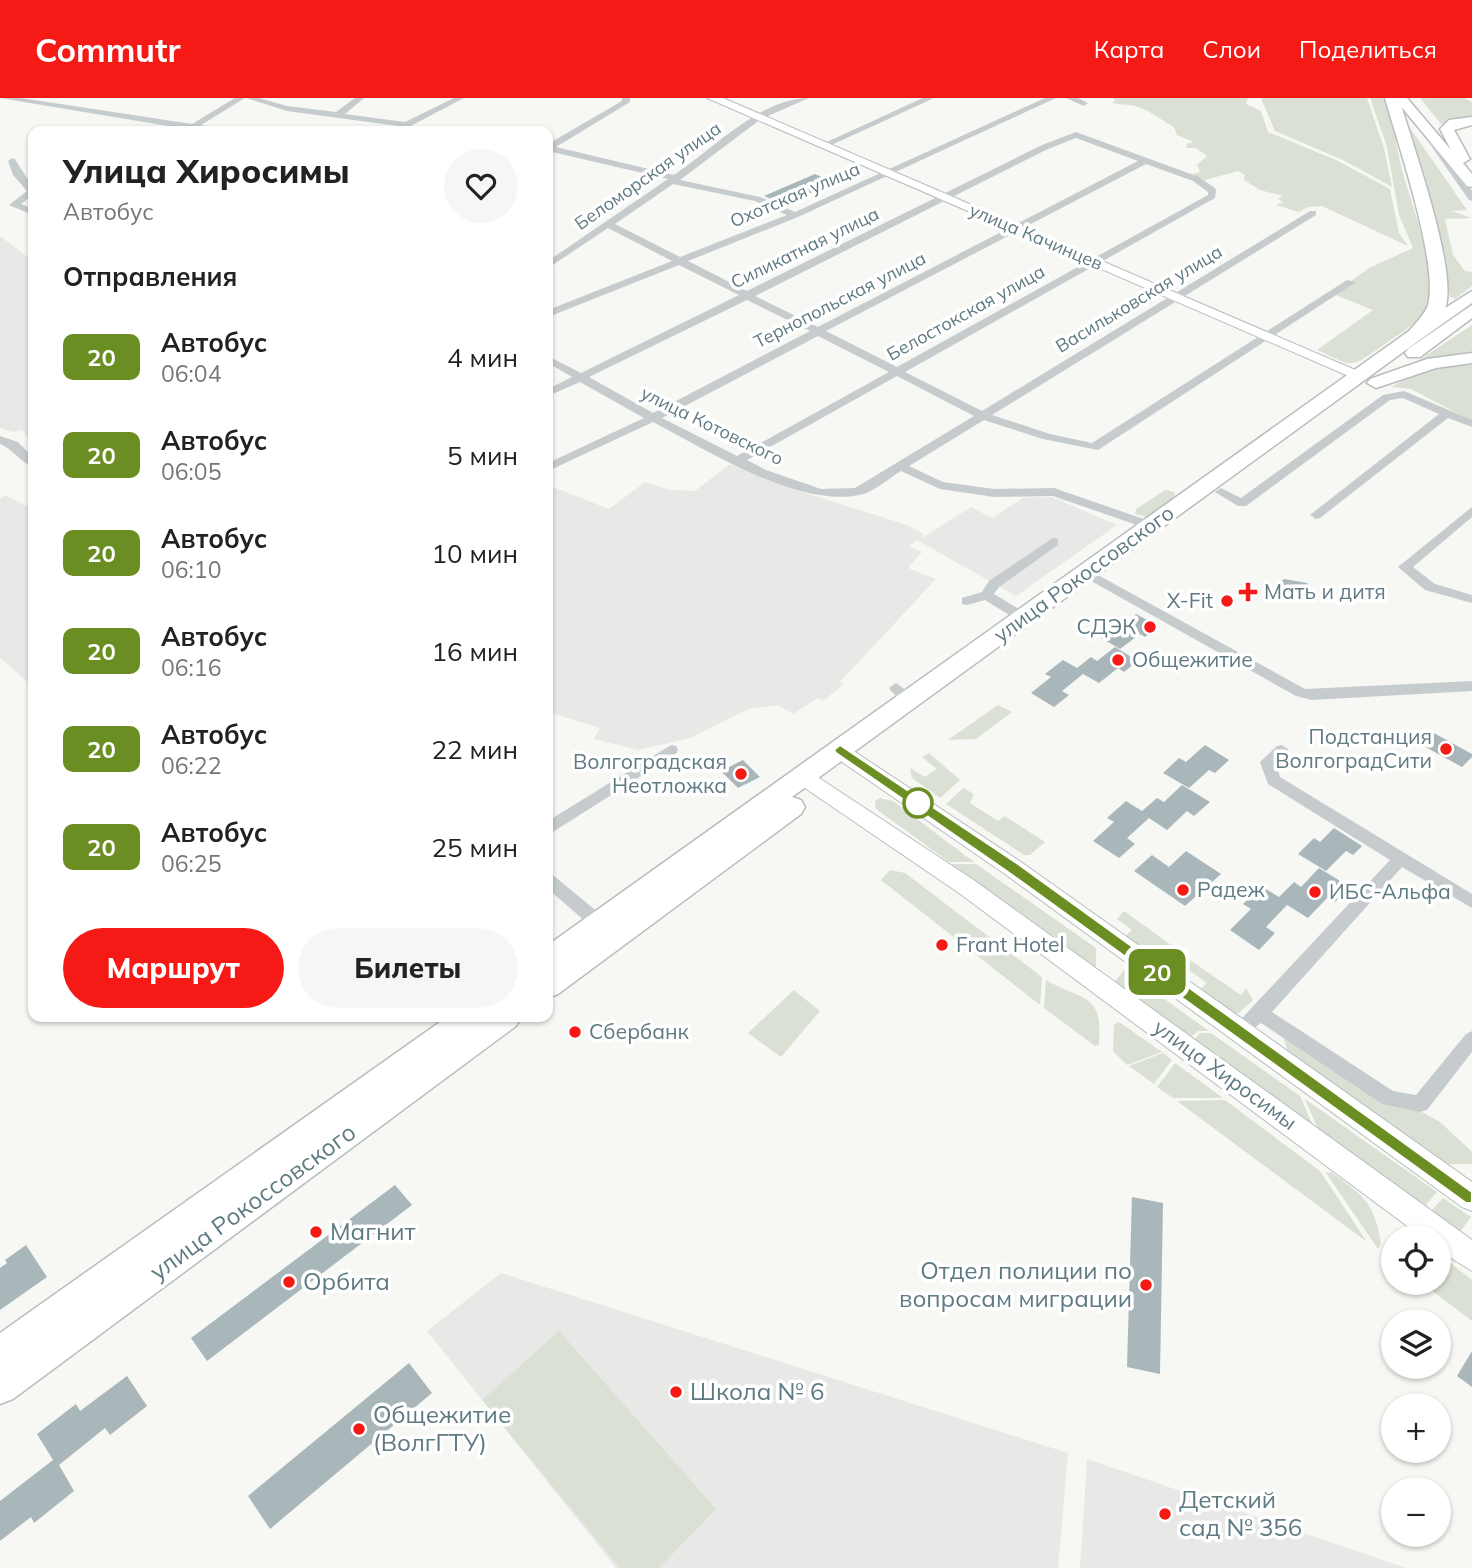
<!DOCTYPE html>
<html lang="ru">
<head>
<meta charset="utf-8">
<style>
	body { margin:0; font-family:Mulish,sans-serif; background:#f6f6f6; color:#222; height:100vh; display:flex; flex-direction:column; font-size:26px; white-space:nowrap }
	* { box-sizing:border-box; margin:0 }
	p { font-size:23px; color:#767676 }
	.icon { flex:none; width:38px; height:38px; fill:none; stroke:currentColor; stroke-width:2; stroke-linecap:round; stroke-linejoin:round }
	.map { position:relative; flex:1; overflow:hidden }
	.details { position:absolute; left:28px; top:28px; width:525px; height:896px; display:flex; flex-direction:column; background:#fff; border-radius:14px; box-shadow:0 2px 5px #0004 }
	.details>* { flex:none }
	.badge { padding:0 14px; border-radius:10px; font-size:24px; line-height:46px }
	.fabs { position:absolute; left:1381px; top:1127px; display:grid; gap:14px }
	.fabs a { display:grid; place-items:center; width:70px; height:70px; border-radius:50%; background:#fff; box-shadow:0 2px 5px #0004; font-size:35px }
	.map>.badge { position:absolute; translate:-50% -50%; box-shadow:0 0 0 4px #fff }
	h2 { padding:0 35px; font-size:26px; line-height:63px }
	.round { display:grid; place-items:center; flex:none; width:74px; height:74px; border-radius:37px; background:#f6f6f6 }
	.headline { display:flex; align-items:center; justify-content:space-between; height:119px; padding:0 35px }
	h1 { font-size:33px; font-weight:800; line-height:52px }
	.action { display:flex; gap:14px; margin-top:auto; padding:14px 35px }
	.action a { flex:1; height:80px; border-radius:42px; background:#f51a15; color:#fff; font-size:28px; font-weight:800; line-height:80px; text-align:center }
	.action a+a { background:#f6f6f6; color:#222 }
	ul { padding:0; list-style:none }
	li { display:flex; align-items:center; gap:21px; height:98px; padding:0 35px }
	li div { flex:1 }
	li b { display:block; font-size:26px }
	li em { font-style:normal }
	li .badge { min-width:77px; font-weight:700; text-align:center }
	header { display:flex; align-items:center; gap:42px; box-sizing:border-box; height:98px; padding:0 35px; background:#f51a15; color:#fff }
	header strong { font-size:33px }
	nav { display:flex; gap:38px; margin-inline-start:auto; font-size:24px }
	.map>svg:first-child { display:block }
</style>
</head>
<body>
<header>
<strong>Commutr</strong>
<nav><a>Карта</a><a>Слои</a><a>Поделиться</a></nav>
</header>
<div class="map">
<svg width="1472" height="1470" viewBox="0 0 1472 1470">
	<rect width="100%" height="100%" fill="#f7f7f4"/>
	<path fill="#e8e8e7" d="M 0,138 L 29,160 L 33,159 L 33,346 L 22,332 L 13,334 L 0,330 Z
		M 730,366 L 815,398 L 907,427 L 924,436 L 920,441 L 971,409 L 992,420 L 1023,400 L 1052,399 L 1117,427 L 1016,498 L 917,442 L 909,448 L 922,454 L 908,470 L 936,481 L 840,584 L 844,586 L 823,603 L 818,600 L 793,616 L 778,607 L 748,611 L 690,640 L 638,652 L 594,641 L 600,630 L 548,614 L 548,387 L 609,411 L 645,384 L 669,392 L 695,393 Z
		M 5,397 L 33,411 L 31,587 L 0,560 L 0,400 Z
		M 501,1175 L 1068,1355 L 1058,1470 L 616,1470 L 427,1233 Z
		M 1087,1361 L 1406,1470 L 1080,1470 Z"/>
	<path fill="#dbe0d4" d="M 1113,0 L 1248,0 L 1246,6 L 1261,13 L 1268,34 L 1336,62 L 1390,91 L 1399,135 L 1408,148 L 1322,108 L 1308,109 L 1299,114 L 1276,107 L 1283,104 L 1278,101 L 1283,98 L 1260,92 L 1244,82 L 1245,77 L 1238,73 L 1205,82 L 1192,76 L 1200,74 L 1197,67 L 1207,58 L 1196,50 L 1186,50 L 1188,45 L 1194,44 L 1177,37 L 1174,29 C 1159,21 1152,13 1135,8 C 1128,6 1119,7 1112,5 L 1115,2 Z
		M 1261,0 L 1367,0 L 1384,50 L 1392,89 L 1345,63 L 1275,33 Z
		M 1370,0 L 1384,0 C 1394,23 1396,48 1402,72 C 1411,106 1437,168 1429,202 C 1423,223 1402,234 1385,246 C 1347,273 1354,268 1317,252 L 1373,212 L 1333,196 L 1369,170 L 1413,150 L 1399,117 L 1387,49 Z
		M 1420,0 L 1465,0 L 1472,4 L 1472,21 L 1441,26 Z
		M 1410,30 L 1467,112 L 1451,113 L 1472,120 L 1445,121 L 1453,157 L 1465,173 L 1472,174 L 1472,188 L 1455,201 L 1450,199 Z
		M 1472,227 L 1472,256 L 1442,258 L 1415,265 Z
		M 1472,264 L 1472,323 L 1411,291 L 1391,289 L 1425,271 Z
		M 1165,392 L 1174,394 L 1176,400 L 1147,419 L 1135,416 L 1136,411 Z
		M 998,607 L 1012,614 L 976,641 L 948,642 Z
		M 929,655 L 960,682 L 940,700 L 912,680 L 910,670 L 925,679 L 937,671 L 922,659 Z
		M 963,690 L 974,696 L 970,705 L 998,723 L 1005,718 L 1045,744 L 1030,757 L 1024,757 L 946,706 Z
		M 880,700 L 893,703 L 974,764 L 949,764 L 876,711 L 875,703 Z
		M 951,766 L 976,766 L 1096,850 L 1096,872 Z
		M 890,772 L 905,775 L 1042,879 L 1040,907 L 881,782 Z
		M 1124,813 L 1174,849 L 1159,862 L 1127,840 L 1125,838 L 1132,832 L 1117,821 Z
		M 1178,854 L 1241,897 L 1246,890 L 1253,902 L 1239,915 L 1233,916 L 1197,894 L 1207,885 L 1190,873 L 1180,881 L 1163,869 Z
		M 1124,872 L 1209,933 L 1198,933 L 1190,940 L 1114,885 Z
		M 1046,882 C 1084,904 1103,894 1099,947 L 1095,948 L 1044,910 Z
		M 794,892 L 820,913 L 781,959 L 748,935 Z
		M 1117,924 L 1122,926 L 1162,954 L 1127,967 L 1113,953 L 1114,927 Z
		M 1200,935 L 1211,935 L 1300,998 L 1315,1032 L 1194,942 Z
		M 1283,939 L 1440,1024 L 1472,1054 L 1472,1066 L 1447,1066 L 1288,954 Z
		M 1163,955 L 1172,962 L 1154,986 L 1129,968 Z
		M 1175,965 L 1223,1000 L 1173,1000 L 1157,989 Z
		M 1305,1001 L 1437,1094 L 1424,1109 L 1319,1034 Z
		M 1225,1002 L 1320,1073 L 1367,1144 L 1177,1003 Z
		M 1331,1074 C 1363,1097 1375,1105 1381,1146 L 1378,1151 L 1326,1075 Z
		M 1443,1100 L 1471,1119 L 1459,1135 L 1430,1114 Z
		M 1439,1156 L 1472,1182 L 1472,1223 L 1422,1185 L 1438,1185 Z
		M 559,1233 L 716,1411 L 659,1470 L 620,1470 L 482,1302 Z"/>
	<path fill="#aab7ba" d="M 815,76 L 831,83 L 812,91 L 816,93 L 781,105 L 764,98 Z
		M 1284,481 L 1307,485 L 1314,495 L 1312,500 L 1299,504 L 1283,499 L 1276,488 Z
		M 1136,516 L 1158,528 L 1145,539 L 1140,536 L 1120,551 L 1098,538 L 1113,527 L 1119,530 Z
		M 1115,549 L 1138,563 L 1124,574 L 1118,570 L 1099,585 L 1083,576 L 1062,593 L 1069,597 L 1054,609 L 1031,595 L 1051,579 L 1045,576 L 1063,562 L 1077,570 L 1091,559 L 1097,563 Z
		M 1432,634 L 1472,656 L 1472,659 L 1462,669 L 1420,646 Z
		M 1205,647 L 1229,662 L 1215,675 L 1209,672 L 1189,690 L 1163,675 L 1179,660 L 1186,664 Z
		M 743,662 L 760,679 L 738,690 L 721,673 Z
		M 1182,687 L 1210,704 L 1194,718 L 1187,713 L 1167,732 L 1149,720 L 1127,740 L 1135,746 L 1119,760 L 1093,743 L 1114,724 L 1107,720 L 1126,703 L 1142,713 L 1157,700 L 1164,704 Z
		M 1334,730 L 1362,748 L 1353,757 L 1346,753 L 1326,773 L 1298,756 L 1314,740 L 1320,744 Z
		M 1186,753 L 1221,776 L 1185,808 L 1134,773 L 1152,757 L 1169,769 Z
		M 1319,770 L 1350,789 L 1335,804 L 1327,800 L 1308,820 L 1287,807 L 1266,829 L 1275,835 L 1259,852 L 1230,832 L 1251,811 L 1243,806 L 1261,788 L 1279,799 L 1294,784 L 1301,789 Z
		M 395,1087 L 412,1107 L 207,1263 L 191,1240 Z
		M 1132,1099 L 1163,1105 L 1160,1276 L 1127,1269 Z
		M 26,1147 L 47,1179 L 0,1212 L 0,1170 L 7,1165 L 5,1162 Z
		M 1472,1253 L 1472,1289 L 1457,1278 Z
		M 409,1265 L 432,1295 L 270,1431 L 248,1398 Z
		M 127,1278 L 147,1308 L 110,1337 L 105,1330 L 59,1367 L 74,1393 L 34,1425 L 31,1419 L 0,1443 L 0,1403 L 53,1362 L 37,1336 L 76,1306 L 80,1313 Z"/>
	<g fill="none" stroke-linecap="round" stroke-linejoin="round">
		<g stroke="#b6bec1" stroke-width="2">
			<path id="secondary" d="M 707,0 L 723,0 L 1367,277 L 1365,280 L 1353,280 Z
				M 840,644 L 1021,764 L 1472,1084 L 1472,1113 L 1462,1109 L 1005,776 L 832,657 L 829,652 L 832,647 Z
				M 804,670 L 975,783 L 1472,1142 L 1472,1173 L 1438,1152 L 1438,1139 L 1422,1139 L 959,795 L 796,684 L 793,678 L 796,672 Z"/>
		</g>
		<g stroke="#b7bdbf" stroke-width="3">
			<path id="primary" d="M 1394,0 L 1407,0 L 1451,52 L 1440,31 L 1449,22 L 1472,19 L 1472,27 L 1454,32 L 1470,61 L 1463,65 L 1472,76 L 1472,89 L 1467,88 Z
				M 1472,193 L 1472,205 L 1421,241 L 1409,241 L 1409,233 Z
				M 1472,255 L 1472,265 L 1436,270 L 1376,290 L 1367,285 L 1370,281 L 1427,261 Z"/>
		</g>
		<g stroke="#b8bdbf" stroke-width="3">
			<path id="trunk" d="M 1385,0 L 1399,0 C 1411,43 1459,173 1445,211 C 1441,221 1428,232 1421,241 L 792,699 L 801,702 L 805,709 L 801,716 L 558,896 L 548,900 L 548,847 L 1409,233 C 1415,226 1425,216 1428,207 C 1439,166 1398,46 1385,0 Z
				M 1472,207 L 1472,220 L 1420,259 L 1408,259 L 1405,255 L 1408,251 Z
				M 447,919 L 521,919 L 516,928 L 13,1301 L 0,1306 L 0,1235 Z"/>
		</g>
		<path fill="#c6ccce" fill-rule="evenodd" d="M 0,0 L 21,0 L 192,26 L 235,0 L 245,0 L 201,27 L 228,33 L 192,32 Z
			M 246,0 L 259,0 L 287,8 L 336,14 L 355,0 L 364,0 L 345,16 L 405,24 L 454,0 L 464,0 L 401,33 L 394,33 L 398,28 L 287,13 Z
			M 622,0 L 630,0 L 630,4 L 556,49 L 674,77 C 713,51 761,0 809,0 L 761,21 L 680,82 L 760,99 L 795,114 L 1045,0 L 1056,0 L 798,119 L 688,163 L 747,193 L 1042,47 L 1076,34 L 1199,79 L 1216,91 L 1215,100 L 905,274 L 982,313 L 1310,113 L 1316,113 L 1316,117 L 992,317 L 1050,336 L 1092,345 L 1347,182 L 1356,184 L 1098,352 L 1043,341 L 984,322 L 909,368 L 943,384 L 994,391 L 1054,390 L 1155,425 L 1157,428 L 1151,432 L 1053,398 L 994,399 L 940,391 L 901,373 C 889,380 873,395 859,397 C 798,410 707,352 653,324 L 548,373 L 548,365 L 644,320 L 580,284 L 548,298 L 548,291 L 572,279 L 548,265 L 548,258 L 581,275 L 739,197 L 679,167 L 548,219 L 548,212 L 672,163 L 608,130 L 548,170 L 548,163 L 668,81 L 548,53 L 548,46 L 622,3 ZM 1076,40 L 1138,63 L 818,229 L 755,198 L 1048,51 ZM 1146,66 L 1193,83 L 1208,94 L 1208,97 L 897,269 L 826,233 ZM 673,86 L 755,103 L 787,117 L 680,159 L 615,126 ZM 747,202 L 810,233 L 653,315 L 589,279 ZM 818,238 L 889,274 L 737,358 L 662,320 ZM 897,278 L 974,318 L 855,390 L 821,391 L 766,372 L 747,362 Z
			M 923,0 L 934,0 L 825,50 L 818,48 Z
			M 1066,0 L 1078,0 L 1088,5 L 1084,8 Z
			M 1428,40 L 1434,40 L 1472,93 L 1472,103 L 1469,102 L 1427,42 Z
			M 12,60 L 15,61 C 21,72 33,86 33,97 L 21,106 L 33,111 L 33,117 L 9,107 L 27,93 L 13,77 L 8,63 Z
			M 1404,293 L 1472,322 L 1472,329 L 1448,320 L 1320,420 L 1316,421 L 1310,417 L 1439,316 L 1403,300 L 1390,302 L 1246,408 L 1238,408 L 1215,394 L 1221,390 L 1241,400 L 1383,297 Z
			M 0,338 L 18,344 L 33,359 L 33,369 C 20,364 13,351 0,346 Z
			M 1472,409 L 1472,419 L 1413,469 L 1435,486 L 1472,497 L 1472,505 L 1425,492 L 1398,469 Z
			M 1053,440 L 1058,441 L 1058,447 L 999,489 L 994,496 L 1029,517 L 1031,520 L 1029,523 L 1019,523 L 985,502 L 967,507 L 962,506 L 962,500 L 982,494 L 989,483 Z
			M 1098,477 L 1305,591 L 1472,583 L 1472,593 L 1312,602 L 1296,598 L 1093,484 L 1091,481 Z
			M 896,585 L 918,601 L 916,605 C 906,607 894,598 889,590 Z
			M 671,647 L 676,648 L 678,652 L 676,656 L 548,737 L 548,723 Z
			M 1282,647 L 1289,652 L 1276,666 L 1280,679 L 1472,796 L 1472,810 L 1402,769 L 1272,914 L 1393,993 L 1416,997 L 1466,936 L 1472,933 L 1472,954 L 1427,1012 L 1420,1014 L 1382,1006 L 1261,925 L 1239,941 L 1233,938 L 1230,933 L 1390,762 L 1268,686 L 1260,664 L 1277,648 Z
			M 548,776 L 554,778 L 605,820 L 607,825 L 605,830 L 593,830 L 548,791 Z"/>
		<use href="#secondary" fill="#fff" fill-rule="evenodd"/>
		<use href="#primary" fill="#fff" fill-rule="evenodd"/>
		<use href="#trunk" fill="#fff" fill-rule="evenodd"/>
	</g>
	<path fill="#6b8e23" stroke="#fff" stroke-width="2" d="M 840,647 L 1018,766 L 1472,1094 L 1472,1105 L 1466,1105 L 1008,774 L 836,655 L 834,652 Z"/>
	<g fill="#f51a15" stroke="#fff" stroke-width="2.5">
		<path d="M1244.5 483.5h7v7h7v7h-7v7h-7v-7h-7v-7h7z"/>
		<circle cx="1227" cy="503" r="7"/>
		<circle cx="1150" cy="529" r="7"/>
		<circle cx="1118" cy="562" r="7"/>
		<circle cx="1446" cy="651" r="7"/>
		<circle cx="741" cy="676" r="7"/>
		<circle cx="1183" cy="792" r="7"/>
		<circle cx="1315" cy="794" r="7"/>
		<circle cx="942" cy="847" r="7"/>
		<circle cx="575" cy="934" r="7"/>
		<circle cx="316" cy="1134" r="7"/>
		<circle cx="289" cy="1184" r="7"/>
		<circle cx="1146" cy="1187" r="7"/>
		<circle cx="676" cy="1294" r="7"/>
		<circle cx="359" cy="1331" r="7"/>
		<circle cx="1165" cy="1416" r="7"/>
	</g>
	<circle fill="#fff" stroke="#6b8e23" stroke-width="3.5" cx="918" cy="705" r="14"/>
	<g text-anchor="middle" stroke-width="7" stroke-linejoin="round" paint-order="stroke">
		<g font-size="18" fill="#5f7a82" stroke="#fff">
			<text transform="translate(648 78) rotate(-35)" y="6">Беломорская улица</text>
			<text transform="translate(795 97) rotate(-23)" y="6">Охотская улица</text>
			<text transform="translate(1036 139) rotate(23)" y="6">улица Качинцев</text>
			<text transform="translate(805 150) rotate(-26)" y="6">Силикатная улица</text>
			<text transform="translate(1139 201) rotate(-31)" y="6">Васильковская улица</text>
			<text transform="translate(840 202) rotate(-27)" y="6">Тернопольская улица</text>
			<text transform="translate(966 215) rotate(-29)" y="6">Белостокская улица</text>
			<text transform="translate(712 328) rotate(26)" y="6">улица Котовского</text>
		</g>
		<g font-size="21" fill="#5f7a82" stroke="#fff">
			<text transform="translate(1084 476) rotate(-36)" y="7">улица Рокоссовского</text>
			<text transform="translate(1225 977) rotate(36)" y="7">улица Хиросимы</text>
		</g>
		<g font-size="21" fill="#5f7a82" stroke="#fff" text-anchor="start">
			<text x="1264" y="501">Мать и дитя</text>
			<text x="1213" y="510" text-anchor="end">X-Fit</text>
			<text x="1136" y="536" text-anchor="end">СДЭК</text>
			<text x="1132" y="569">Общежитие</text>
			<text x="1432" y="646" text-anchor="end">Подстанция<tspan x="1432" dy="24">ВолгоградСити</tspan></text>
			<text x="727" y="671" text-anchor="end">Волгоградская<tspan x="727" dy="24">Неотложка</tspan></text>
			<text x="1197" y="799">Радеж</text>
			<text x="1329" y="801">ИБС-Альфа</text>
			<text x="956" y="854">Frant Hotel</text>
			<text x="589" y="941">Сбербанк</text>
		</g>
		<g font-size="24" fill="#5f7a82" stroke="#fff">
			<text transform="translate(253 1104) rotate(-36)" y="8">улица Рокоссовского</text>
		</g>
		<g font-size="24" fill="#5f7a82" stroke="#fff" text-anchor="start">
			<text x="330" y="1142">Магнит</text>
			<text x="1132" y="1181" text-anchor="end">Отдел полиции по<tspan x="1132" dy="28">вопросам миграции</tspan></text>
			<text x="303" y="1192">Орбита</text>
			<text x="690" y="1302">Школа № 6</text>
			<text x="373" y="1325">Общежитие<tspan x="373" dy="28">(ВолгГТУ)</tspan></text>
			<text x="1179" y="1410">Детский<tspan x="1179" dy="28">сад № 356</tspan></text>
		</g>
	</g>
</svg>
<div class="fabs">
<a><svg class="icon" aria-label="locate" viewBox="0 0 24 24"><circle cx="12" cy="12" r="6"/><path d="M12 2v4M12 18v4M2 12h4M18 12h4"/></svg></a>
<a><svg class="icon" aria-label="layers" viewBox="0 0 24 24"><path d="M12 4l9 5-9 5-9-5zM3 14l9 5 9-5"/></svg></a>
<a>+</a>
<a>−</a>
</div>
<b class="badge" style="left:1157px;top:874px;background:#6b8e23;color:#fff">20</b>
<section class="details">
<div class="headline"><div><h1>Улица Хиросимы</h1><p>Автобус</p></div><a class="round"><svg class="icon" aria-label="heart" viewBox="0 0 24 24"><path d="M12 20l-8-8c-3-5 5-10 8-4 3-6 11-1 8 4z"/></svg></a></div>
<h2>Отправления</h2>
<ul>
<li><span class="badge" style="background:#6b8e23;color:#fff">20</span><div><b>Автобус</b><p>06:04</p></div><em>4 мин</em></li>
<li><span class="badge" style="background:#6b8e23;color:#fff">20</span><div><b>Автобус</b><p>06:05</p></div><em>5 мин</em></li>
<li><span class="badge" style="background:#6b8e23;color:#fff">20</span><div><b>Автобус</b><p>06:10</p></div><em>10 мин</em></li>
<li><span class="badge" style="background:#6b8e23;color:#fff">20</span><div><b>Автобус</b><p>06:16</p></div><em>16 мин</em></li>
<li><span class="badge" style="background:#6b8e23;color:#fff">20</span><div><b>Автобус</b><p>06:22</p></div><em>22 мин</em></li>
<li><span class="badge" style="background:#6b8e23;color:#fff">20</span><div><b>Автобус</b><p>06:25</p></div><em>25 мин</em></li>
</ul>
<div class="action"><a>Маршрут</a><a>Билеты</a></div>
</section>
</div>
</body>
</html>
